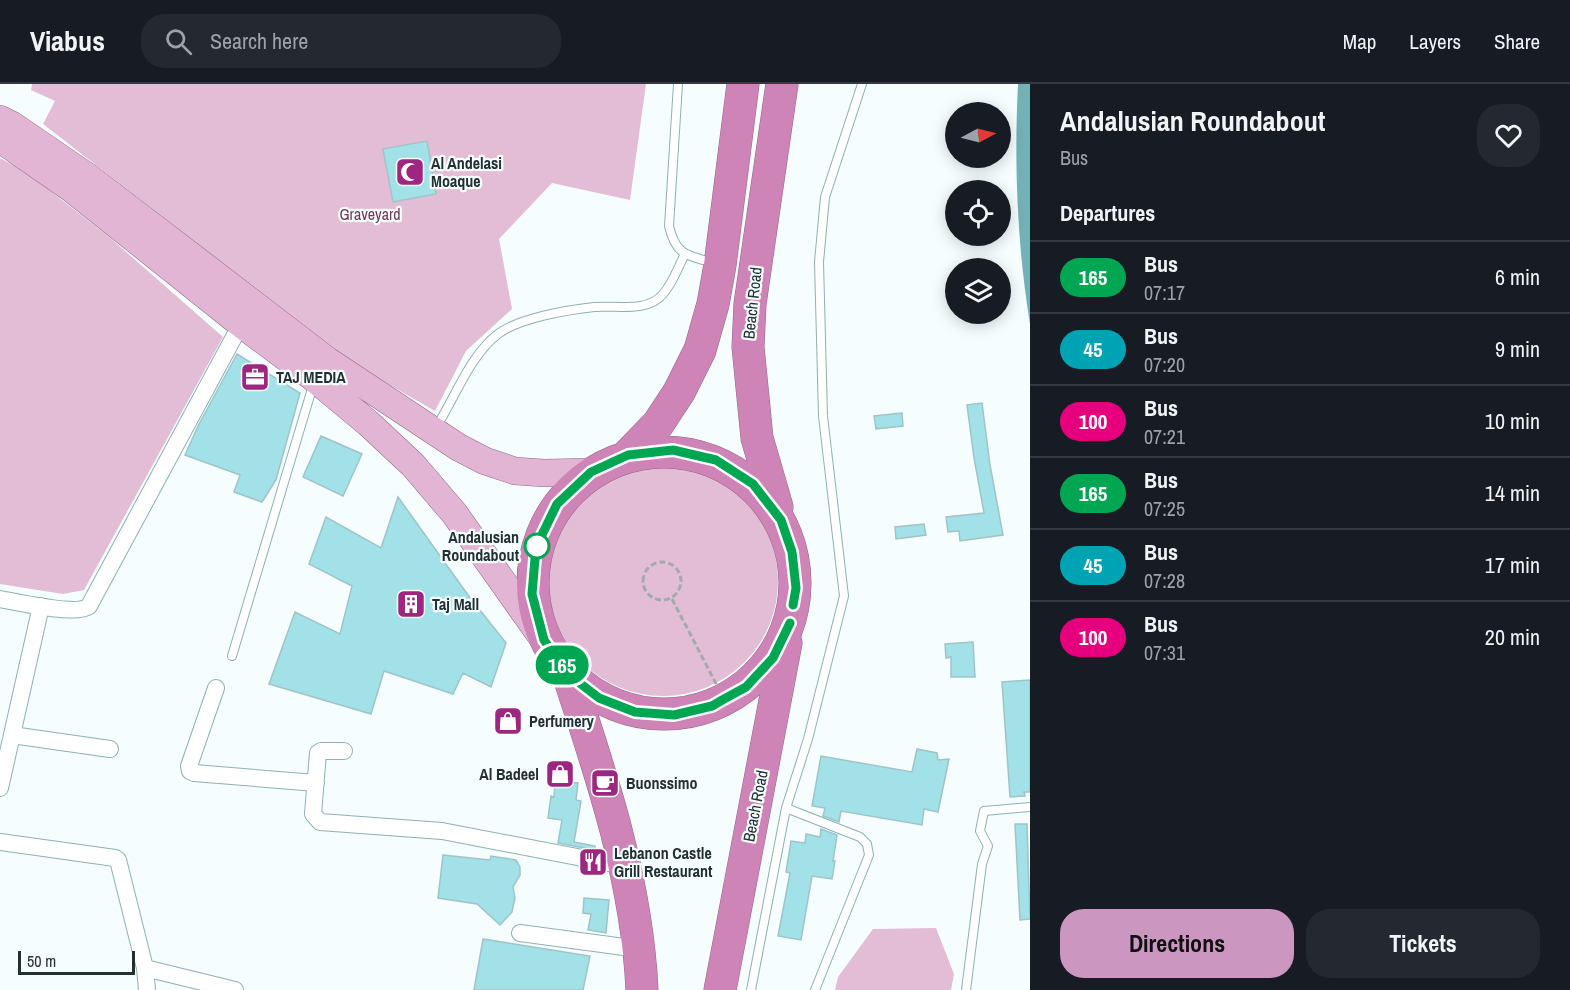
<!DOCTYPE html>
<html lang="en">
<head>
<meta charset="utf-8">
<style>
	body { margin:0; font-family:"Archivo Narrow",sans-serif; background:#242831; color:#f1f3f6; height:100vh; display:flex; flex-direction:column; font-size:22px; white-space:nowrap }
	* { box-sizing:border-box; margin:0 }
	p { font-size:20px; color:#9ea1a6 }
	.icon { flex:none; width:33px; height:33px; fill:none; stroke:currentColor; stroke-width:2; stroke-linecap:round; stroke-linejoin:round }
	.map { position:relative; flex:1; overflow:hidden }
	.side { display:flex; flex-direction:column; background:#171b24; width:540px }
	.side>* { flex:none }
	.badge { padding:0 12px; border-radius:20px; font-size:21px; line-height:39px }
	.needle { width:39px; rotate:83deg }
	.tools { position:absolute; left:945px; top:18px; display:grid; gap:12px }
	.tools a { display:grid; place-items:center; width:66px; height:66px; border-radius:50%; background:#171b24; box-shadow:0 3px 15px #0003; font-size:30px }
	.scale { position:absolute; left:18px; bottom:15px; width:117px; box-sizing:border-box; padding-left:6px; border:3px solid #213032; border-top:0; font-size:16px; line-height:21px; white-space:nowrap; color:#213032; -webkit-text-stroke:4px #f6fdfe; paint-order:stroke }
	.map>.badge { position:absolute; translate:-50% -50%; box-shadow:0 0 0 3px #fff }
	h2 { padding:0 30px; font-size:22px; line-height:54px }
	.round { display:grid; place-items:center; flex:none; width:63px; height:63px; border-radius:24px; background:#242831 }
	.head { display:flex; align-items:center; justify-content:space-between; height:102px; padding:0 30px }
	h1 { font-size:28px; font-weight:800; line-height:45px }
	.button { display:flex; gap:12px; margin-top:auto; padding:12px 30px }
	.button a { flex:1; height:69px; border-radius:24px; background:#cb97c1; color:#111; font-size:24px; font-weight:800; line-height:69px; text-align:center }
	.button a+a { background:#242831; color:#f1f3f6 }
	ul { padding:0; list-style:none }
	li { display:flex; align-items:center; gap:18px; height:72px; padding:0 30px; border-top:2px solid #363941 }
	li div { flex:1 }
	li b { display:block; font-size:22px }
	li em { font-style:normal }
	li .badge { min-width:66px; font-weight:700; text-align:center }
	header { display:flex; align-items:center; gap:36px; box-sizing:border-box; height:84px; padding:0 30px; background:#171b24; border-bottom:2px solid #363941 }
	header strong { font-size:28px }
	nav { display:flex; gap:33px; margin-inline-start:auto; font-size:21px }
	.search { width:420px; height:54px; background:#242831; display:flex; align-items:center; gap:15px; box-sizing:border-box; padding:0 21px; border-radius:24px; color:#9ea1a6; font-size:22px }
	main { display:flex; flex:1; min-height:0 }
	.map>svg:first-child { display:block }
</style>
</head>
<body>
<header>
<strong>Viabus</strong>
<div class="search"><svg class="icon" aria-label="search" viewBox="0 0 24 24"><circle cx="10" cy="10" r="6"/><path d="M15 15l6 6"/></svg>Search here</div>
<nav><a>Map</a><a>Layers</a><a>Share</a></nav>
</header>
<main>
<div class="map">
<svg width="1030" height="906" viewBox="0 0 1030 906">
	<rect width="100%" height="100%" fill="#f6fdfe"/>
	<path fill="#e3bcd6" d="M 32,0 L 646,0 L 630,116 L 552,99 L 499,155 L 512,225 L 466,267 L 435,327 L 334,269 L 252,202 L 43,40 L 55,17 L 31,6 Z
		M 0,74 L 26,88 L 108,152 L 223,253 L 84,506 L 63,510 L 0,500 Z
		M548 497a115 115 0 1 1 230 0a115 115 0 1 1-230 0Z
		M 936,844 L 954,890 L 951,906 L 835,906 L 838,893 L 873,845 Z"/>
	<path fill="#73b1b7" d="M 1018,0 L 1030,0 L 1030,240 C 1017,161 1014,79 1018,0 Z"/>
	<path fill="#a1e1e7" stroke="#9fc4c8" stroke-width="1.5" d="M 427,57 L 436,110 L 393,118 L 383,65 Z
		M 237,270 L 300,309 L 276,396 L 262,418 L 234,408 L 240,391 L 185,371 L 198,342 Z
		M 982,319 L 990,381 L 1003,451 L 960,457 L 959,447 L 948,448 L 946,433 L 984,429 L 974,374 L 967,321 Z
		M 902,329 L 903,342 L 876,345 L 874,332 Z
		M 321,352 L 362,370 L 343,412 L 303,393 Z
		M 398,413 L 468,511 L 506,559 L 491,603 L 463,589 L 453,610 L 384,587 L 371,630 L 269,600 L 295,528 L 340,550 L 352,502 L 309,480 L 326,433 L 381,464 Z
		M 924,440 L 926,451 L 896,455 L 895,443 Z
		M 973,558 L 975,593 L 951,593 L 951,573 L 946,574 L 945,560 Z
		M 1030,596 L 1030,708 L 1024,708 L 1025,712 L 1010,713 L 1002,598 Z
		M 917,665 L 937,669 L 938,676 L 949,675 L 938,728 L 924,725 L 922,741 L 841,727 L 839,738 L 823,732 L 825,724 L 812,722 L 821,672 L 912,688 Z
		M 555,697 L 578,699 L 576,716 L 581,717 L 574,758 L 595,762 L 595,766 L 558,759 L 562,736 L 548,734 L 551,712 L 554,713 Z
		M 1015,740 L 1027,740 L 1030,835 L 1020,836 Z
		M 821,745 L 837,751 L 833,777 L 835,777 L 832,795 L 812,792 L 801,856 L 778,852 L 790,789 L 786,788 L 791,757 L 805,759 L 806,750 L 820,753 Z
		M 443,771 L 490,776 L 491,772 L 516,776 L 520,783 L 520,791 L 513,803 L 515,814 L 512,828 L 500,841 L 477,820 L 438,814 Z
		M 584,814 L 609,816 L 606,849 L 588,846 L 591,830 L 583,829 Z
		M 483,855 L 590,872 L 583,906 L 474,906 Z"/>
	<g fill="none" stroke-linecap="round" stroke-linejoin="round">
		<g stroke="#8db1b5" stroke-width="10">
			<path id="lane" d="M 678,0 L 669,142 C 676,172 687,171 714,179
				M 435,345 C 454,316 470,271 498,250 C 519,234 567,226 594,223 C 615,221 648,229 663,210 C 673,199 678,183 685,170
				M 232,572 L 314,298
				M 786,724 L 860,753 L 867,760 L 869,771 L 815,906
				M 751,906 L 786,724 L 808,655 L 844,512 L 823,332 L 819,178 L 825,113 L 862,0
				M 966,906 L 982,780 L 988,762 L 980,747 L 984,727 L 1030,723"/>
		</g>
		<g stroke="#8db1b5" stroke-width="18">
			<path id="street" d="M 0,515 C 16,518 78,532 89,522 L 241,240
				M 216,604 L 189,682 L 190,687 L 194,689 L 316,699
				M 12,651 L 110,665
				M 344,667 L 321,667 L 318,669 L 313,730 L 320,738 L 442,747 L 624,782
				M 0,704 L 41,522
				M 0,758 L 115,774 L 118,776 L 145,884 L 147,906
				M 520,849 L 639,865
				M 145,884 L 235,906"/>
		</g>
		<g stroke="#926789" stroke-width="28">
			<path id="primary" d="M 0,35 L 12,41 L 88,93 L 328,277 L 458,363 L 485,377 L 515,387 L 544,389 L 591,388
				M 0,55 L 72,105 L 241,240 L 315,295 L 368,339 L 413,381 L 454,429 L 544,556"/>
		</g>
		<g stroke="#926789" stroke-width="33">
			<path id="highway" d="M533 499a131 131 0 1 1 262 0a131 131 0 1 1-262 0Z
				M 628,371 L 658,340 L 679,308 L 700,266 L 713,220 L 720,181 L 743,0
				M 777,423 L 757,354 L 748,263 L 750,220 L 782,0
				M 568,590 C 602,693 637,797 642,906
				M 720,906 L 786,559"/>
		</g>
		<path stroke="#a1abad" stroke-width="3" stroke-dasharray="6 3" stroke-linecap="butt" d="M643 497a19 19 0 1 1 38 0a19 19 0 1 1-38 0Z
			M 672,515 L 724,615"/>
		<use href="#lane" stroke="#fff" stroke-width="8"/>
		<use href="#street" stroke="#fff" stroke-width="16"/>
		<use href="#primary" stroke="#e2b5d4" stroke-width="27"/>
		<use href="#highway" stroke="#cf84b8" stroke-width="32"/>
	</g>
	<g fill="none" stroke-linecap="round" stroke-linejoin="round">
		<g stroke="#fff" stroke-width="14">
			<path id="line" d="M 790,539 L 773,574 L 746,603 L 724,615 L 712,622 L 674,631 L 635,628 L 599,614 L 568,590 L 544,556 L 532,510 L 536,463 L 557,420 L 591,388 L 628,371 L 673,366 L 716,376 L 753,400 L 781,436 L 792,468 L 796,504 L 793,521"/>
		</g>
		<use href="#line" stroke="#00a651" stroke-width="9"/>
	</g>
	<defs>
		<g id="mosque-square" transform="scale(1.5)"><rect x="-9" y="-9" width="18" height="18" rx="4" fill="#9c2680" stroke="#f6fdfe"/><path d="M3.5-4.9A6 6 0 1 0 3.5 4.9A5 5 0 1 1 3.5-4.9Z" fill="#fff"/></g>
		<g id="office-square" transform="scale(1.5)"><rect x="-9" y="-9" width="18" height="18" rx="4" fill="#9c2680" stroke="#f6fdfe"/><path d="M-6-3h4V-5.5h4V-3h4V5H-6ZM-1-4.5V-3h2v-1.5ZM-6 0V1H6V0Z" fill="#fff"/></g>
		<g id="building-square" transform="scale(1.5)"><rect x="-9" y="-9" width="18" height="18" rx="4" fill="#9c2680" stroke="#f6fdfe"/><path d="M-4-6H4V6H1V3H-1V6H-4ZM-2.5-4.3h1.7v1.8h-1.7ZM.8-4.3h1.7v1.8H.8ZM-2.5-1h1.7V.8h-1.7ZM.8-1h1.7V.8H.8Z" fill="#fff"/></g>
		<g id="shop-square" transform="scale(1.5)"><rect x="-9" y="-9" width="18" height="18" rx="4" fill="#9c2680" stroke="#f6fdfe"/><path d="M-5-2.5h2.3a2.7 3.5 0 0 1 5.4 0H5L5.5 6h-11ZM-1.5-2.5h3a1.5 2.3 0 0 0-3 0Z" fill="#fff"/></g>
		<g id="cafe-square" transform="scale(1.5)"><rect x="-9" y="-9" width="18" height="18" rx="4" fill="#9c2680" stroke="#f6fdfe"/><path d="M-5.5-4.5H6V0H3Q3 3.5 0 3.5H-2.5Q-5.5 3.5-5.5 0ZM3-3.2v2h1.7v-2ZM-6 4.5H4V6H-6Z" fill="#fff"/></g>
		<g id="restaurant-square" transform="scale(1.5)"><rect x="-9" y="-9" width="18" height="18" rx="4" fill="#9c2680" stroke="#f6fdfe"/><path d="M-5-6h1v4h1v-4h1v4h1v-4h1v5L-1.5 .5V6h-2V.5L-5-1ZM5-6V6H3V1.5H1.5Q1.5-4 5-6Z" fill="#fff"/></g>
	</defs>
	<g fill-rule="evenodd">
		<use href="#mosque-square" x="410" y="88"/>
		<use href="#office-square" x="255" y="293"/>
		<use href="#building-square" x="411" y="520"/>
		<use href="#shop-square" x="508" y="637"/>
		<use href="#shop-square" x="560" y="690"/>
		<use href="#cafe-square" x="605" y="699"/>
		<use href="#restaurant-square" x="593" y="778"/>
	</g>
	<circle fill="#fff" stroke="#00a651" stroke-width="3" cx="537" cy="462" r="12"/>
	<g text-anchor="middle" stroke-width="4.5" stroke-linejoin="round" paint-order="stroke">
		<g font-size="16" font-weight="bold" fill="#213032" stroke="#f6fdfe" text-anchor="start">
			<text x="431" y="85">Al Andelasi<tspan x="431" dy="18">Moaque</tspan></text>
			<text x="276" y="299">TAJ MEDIA</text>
			<text x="432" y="526">Taj Mall</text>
			<text x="529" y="643">Perfumery</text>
			<text x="539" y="696" text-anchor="end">Al Badeel</text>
			<text x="626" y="705">Buonssimo</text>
			<text x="614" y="775">Lebanon Castle<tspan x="614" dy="18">Grill Restaurant</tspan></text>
		</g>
		<g font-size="16" fill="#703860" stroke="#f6fdfe">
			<text x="370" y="136">Graveyard</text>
		</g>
		<g font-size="16" fill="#213032" stroke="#f6fdfe">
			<text transform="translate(752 219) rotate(-84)" y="6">Beach Road</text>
			<text transform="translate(755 722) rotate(-79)" y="6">Beach Road</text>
		</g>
		<g font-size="16" font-weight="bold" fill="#213032" stroke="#f6fdfe" text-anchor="end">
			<text x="519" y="459">Andalusian<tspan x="519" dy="18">Roundabout</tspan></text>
		</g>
	</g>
</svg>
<div class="tools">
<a><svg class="needle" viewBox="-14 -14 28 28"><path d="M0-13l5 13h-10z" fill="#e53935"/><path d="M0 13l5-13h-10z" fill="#9ea1a6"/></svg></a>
<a><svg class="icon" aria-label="locate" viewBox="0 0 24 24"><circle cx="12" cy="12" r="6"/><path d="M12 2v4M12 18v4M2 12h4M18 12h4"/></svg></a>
<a><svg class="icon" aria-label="layers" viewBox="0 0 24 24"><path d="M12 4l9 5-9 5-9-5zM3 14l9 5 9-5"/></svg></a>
</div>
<div class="scale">50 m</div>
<b class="badge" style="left:562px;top:581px;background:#00a651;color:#fff">165</b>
</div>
<section class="side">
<div class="head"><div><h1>Andalusian Roundabout</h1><p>Bus</p></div><a class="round"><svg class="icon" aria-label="heart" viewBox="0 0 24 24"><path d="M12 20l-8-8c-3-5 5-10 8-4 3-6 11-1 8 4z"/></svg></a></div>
<h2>Departures</h2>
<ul>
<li><span class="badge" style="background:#00a651;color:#fff">165</span><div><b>Bus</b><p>07:17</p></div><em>6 min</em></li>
<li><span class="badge" style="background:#00a3b4;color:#fff">45</span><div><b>Bus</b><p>07:20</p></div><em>9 min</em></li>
<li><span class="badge" style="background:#e6007e;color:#fff">100</span><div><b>Bus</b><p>07:21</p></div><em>10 min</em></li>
<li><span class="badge" style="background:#00a651;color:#fff">165</span><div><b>Bus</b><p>07:25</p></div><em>14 min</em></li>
<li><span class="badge" style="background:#00a3b4;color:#fff">45</span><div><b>Bus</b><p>07:28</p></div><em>17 min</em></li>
<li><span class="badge" style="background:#e6007e;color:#fff">100</span><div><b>Bus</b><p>07:31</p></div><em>20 min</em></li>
</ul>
<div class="button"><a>Directions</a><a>Tickets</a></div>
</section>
</main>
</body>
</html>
